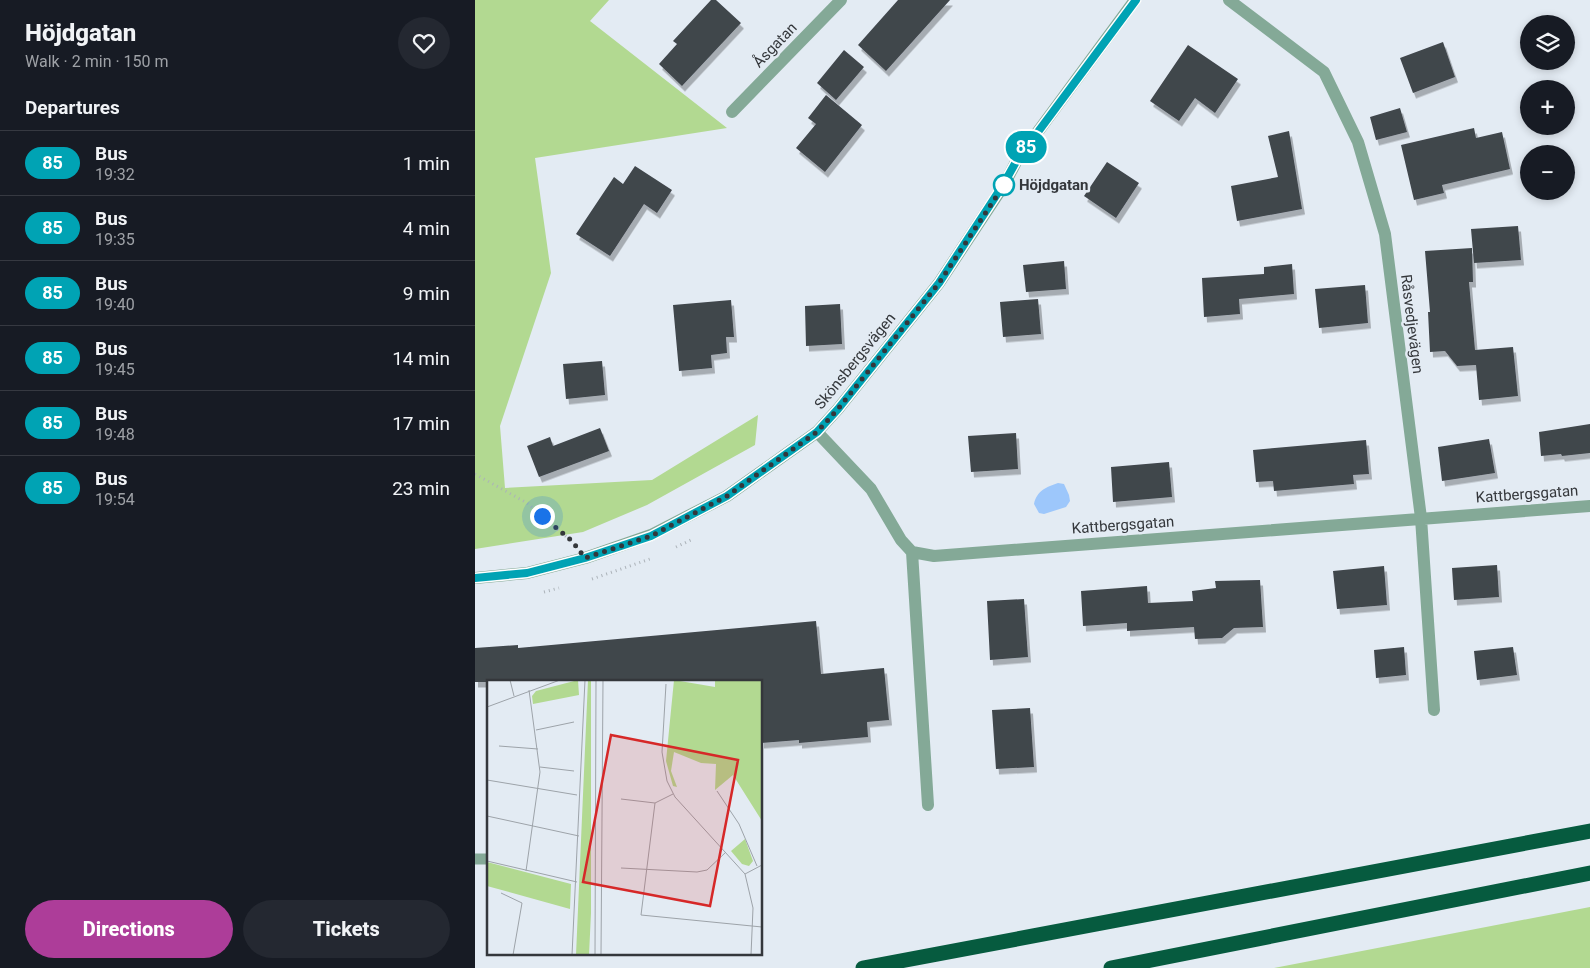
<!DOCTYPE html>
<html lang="en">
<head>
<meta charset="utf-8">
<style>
	body { margin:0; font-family:Roboto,sans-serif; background:#242831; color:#f1f3f6; height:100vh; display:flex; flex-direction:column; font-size:19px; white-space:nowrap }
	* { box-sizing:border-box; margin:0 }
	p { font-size:16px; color:#9ea1a6 }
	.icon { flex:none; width:28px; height:28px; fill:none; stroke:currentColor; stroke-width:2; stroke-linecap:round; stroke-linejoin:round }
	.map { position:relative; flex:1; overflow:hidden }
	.side { display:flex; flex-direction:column; background:#171b24; width:475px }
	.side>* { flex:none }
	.badge { padding:0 10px; border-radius:16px; font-size:18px; line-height:32px }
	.fabs { position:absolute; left:1045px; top:15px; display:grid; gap:10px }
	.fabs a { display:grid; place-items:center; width:55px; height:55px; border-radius:50%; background:#171b24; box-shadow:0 2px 8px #0003; font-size:25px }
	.you { position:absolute; width:25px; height:25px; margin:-12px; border:4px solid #fff; border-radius:50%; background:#1a73e8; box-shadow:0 0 0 8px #1a73e833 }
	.map>.badge { position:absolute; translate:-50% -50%; box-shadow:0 0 0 2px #fff }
	h2 { padding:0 25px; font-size:19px; line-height:45px }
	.round { display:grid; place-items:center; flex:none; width:52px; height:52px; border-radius:26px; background:#242831 }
	.headline { display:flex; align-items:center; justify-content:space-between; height:85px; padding:0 25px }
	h1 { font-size:24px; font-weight:800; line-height:38px }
	.cta { display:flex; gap:10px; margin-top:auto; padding:10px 25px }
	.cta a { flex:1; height:58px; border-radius:30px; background:#ad3d99; color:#fff; font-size:20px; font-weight:800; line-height:58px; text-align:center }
	.cta a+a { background:#242831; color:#f1f3f6 }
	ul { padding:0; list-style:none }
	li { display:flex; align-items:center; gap:15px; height:65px; padding:0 25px; border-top:1px solid #363941 }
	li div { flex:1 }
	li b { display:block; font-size:19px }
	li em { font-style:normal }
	li .badge { min-width:55px; font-weight:700; text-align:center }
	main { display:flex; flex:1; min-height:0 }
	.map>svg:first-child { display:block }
</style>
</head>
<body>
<main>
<section class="side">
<div class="headline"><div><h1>Höjdgatan</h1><p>Walk · 2 min · 150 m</p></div><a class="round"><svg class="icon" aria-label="heart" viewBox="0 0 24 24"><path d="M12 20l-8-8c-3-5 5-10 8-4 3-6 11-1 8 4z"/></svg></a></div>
<h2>Departures</h2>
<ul>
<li><span class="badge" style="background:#00a3b4;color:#fff">85</span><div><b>Bus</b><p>19:32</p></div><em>1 min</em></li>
<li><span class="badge" style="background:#00a3b4;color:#fff">85</span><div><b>Bus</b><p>19:35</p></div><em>4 min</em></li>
<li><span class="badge" style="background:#00a3b4;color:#fff">85</span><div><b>Bus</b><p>19:40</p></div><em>9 min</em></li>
<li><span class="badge" style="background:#00a3b4;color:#fff">85</span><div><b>Bus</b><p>19:45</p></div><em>14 min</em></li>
<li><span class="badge" style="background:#00a3b4;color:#fff">85</span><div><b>Bus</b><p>19:48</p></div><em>17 min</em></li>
<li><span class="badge" style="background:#00a3b4;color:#fff">85</span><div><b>Bus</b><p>19:54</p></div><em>23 min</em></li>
</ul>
<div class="cta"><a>Directions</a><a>Tickets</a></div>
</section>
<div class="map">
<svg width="1115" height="968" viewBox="0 0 1115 968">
	<defs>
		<filter id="shadow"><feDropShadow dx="3" dy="5.5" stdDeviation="0" flood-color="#0004"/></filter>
	</defs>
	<rect width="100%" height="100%" fill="#e3ebf3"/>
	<path fill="#b2d991" d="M 0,0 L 134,0 L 115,21 L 252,128 L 60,158 L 76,273 L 25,426 L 30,488 L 177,480 L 283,415 L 280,445 L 172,505 L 108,532 L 0,549 Z
		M 1115,907 L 1115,968 L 799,968 Z"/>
	<path fill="#9dc7fb" d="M 583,483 L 589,484 L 594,495 L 595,501 L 591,507 L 569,514 L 564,513 L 559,504 C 562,490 572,487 583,483 Z"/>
	<path fill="#40464c" filter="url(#shadow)" d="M 236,0 L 241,0 L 266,23 L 207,86 L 184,64 L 202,44 L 198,41 Z
		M 423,0 L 475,0 L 411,71 L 383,45 Z
		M 968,42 L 980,77 L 938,93 L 925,58 Z
		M 713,45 L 763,79 L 740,113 L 720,98 L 704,121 L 675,101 Z
		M 369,50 L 389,67 L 361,100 L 342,83 Z
		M 351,95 L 387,125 L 350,172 L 321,148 L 341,124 L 333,118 Z
		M 925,108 L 932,132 L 901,140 L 895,117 Z
		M 999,128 L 1001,138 L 1027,132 L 1035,169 L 967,185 L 969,193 L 939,200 L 926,145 Z
		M 814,131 L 827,209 L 762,221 L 756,186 L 803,177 L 793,136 Z
		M 632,162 L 664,183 L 641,218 L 609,196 Z
		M 160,166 L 197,190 L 182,213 L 169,204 L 135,256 L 101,234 L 139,177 L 148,184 Z
		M 1043,226 L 1046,260 L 999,263 L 996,229 Z
		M 997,248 L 998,282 L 994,282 L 1000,350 L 1038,347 L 1043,396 L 1004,400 L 1001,365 L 982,366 L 970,351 L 955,352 L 953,312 L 955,312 L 950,251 Z
		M 589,261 L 591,289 L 551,292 L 548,265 Z
		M 817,264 L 819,294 L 764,299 L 765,314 L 729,317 L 727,278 L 789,274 L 789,267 Z
		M 890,285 L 893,323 L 844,328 L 840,289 Z
		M 563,299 L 566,334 L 528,337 L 525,302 Z
		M 256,300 L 259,337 L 251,337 L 252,353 L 236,355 L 237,368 L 204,371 L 198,305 Z
		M 365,304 L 367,344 L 331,346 L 330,306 Z
		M 127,361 L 130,395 L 91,399 L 88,364 Z
		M 1115,424 L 1115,453 L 1087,456 L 1086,454 L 1066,456 L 1064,432 Z
		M 125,428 L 134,451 L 64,477 L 52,446 L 75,437 L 78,446 Z
		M 541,433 L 543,469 L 496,472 L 493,436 Z
		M 1014,439 L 1020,473 L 967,481 L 963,447 Z
		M 891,440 L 894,474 L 878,475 L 879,484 L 799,491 L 798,481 L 781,482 L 778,450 Z
		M 694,462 L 697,497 L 638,502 L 636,467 Z
		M 1022,565 L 1024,597 L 979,600 L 977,568 Z
		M 909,566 L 912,605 L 862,609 L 858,571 Z
		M 785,580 L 788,627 L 759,628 L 747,638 L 720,639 L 719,627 L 652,631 L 652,623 L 608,626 L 606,591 L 672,586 L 673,603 L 718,601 L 717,591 L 741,588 L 740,581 Z
		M 549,599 L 553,657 L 515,660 L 512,601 Z
		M 341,621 L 346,674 L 409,668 L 414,720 L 392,722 L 393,737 L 324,743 L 324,740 L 286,743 L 286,682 L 0,682 L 0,648 L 43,645 L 43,648 Z
		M 929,647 L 931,675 L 901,678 L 899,650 Z
		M 1038,647 L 1042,675 L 1002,680 L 999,651 Z
		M 555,708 L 559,767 L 521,769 L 517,710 Z"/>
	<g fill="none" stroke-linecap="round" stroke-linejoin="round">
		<path stroke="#acb3b9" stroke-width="3" stroke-dasharray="1 4" stroke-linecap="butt" d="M 0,474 L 52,503 L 95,540
			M 201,547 L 216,540
			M 117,579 L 175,559
			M 69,592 L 84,588"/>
		<path stroke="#84a997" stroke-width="11" d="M 0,859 L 14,859"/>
		<path stroke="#84a997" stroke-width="12" d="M 754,0 L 849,72 L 883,142 L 910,234 L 946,518 L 959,710
			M 257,112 L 366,0
			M 342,432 L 396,489 L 426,540 L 437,552
			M 453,805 L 437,552 L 459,556 L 1115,506"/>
		<path stroke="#84a997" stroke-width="12" d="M 0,578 L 52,573 L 110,558 L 176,535 L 252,496 L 342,432 L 363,409 L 464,283 L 529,185 L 542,160 L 660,0"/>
		<path stroke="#065b3f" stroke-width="15" d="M 388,968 L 1115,831
			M 636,968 L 1115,873"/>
	</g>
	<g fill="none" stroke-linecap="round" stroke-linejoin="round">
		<g stroke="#fff" stroke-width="11">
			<path id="line" d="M 0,578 L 52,573 L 110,558 L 176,536 L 252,496 L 342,432 L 363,409 L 464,283 L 528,185 L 542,160 L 661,0"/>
		</g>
		<use href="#line" stroke="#00a3b4" stroke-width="8"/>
		<path stroke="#34373b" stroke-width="5" stroke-dasharray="0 9" d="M 67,516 L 97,541 L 110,558 L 176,536 L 252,496 L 342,432 L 363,409 L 464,283 L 529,185"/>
	</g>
	<circle fill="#fff" stroke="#00a3b4" stroke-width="2.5" cx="529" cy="185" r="10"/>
	<g text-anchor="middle" stroke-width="5" stroke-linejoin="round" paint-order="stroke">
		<g font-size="15" fill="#34373b" stroke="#e3ebf3">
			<text transform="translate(300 45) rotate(-46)" y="5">Åsgatan</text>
			<text transform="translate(937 324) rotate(83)" y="5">Råsvedjevägen</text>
			<text transform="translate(380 361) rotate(-51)" y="5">Skönsbergsvägen</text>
			<text transform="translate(1052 494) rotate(-4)" y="5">Kattbergsgatan</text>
			<text transform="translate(648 525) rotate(-4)" y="5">Kattbergsgatan</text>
		</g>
		<g font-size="15" font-weight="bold" fill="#34373b" stroke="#e3ebf3" text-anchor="start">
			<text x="544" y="190">Höjdgatan</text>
		</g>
	</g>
	<g transform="translate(12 680)">
		<rect width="275" height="275" fill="#e3ebf3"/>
		<path d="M 91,0 L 92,15 L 46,24 L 45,16 L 49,11 ZM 101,0 L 104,0 L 104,233 L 102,275 L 89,275 ZM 187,0 L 228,7 L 228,0 L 275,0 L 275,141 L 246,95 L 228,110 L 229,84 L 214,83 L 187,72 L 184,91 L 190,107 L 186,106 L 179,81 ZM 258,159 L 266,181 L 262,186 L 255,184 L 244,171 ZM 0,182 L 84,204 L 83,229 L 0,206 Z" fill="#b2d991"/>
		<path fill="none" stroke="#9da3a9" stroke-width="1" d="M 23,0 L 27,16M 179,4 L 175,72 L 180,101 L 188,117 L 258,194 L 266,228 L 264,275M 0,27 L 73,0M 49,50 L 87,42M 12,66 L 51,69M 53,87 L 87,91M 0,100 L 90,115M 230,111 L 252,144 L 270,186M 134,119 L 168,123 L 154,235 L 275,247M 168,123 L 186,114M 0,136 L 92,156M 0,181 L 90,202M 134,188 L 210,192 L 220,190 L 239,172M 39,191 L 53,92 L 42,10M 258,194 L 275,185M 14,213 L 35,223 L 26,275M 85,275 L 98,0M 108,275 L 109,0M 114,275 L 116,0"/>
		<path fill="#d62828" fill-opacity="0.15" stroke="#d62828" stroke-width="2.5" d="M 124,55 L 251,80 L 223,226 L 96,202 Z"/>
		<rect width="275" height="275" fill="none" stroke="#34373b" stroke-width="2.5"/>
	</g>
</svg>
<div class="fabs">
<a><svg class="icon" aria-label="layers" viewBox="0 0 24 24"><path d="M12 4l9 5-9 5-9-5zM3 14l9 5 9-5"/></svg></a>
<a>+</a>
<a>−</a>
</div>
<div class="you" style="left:67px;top:516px"></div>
<b class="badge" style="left:551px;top:147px;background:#00a3b4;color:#fff">85</b>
</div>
</main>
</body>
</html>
